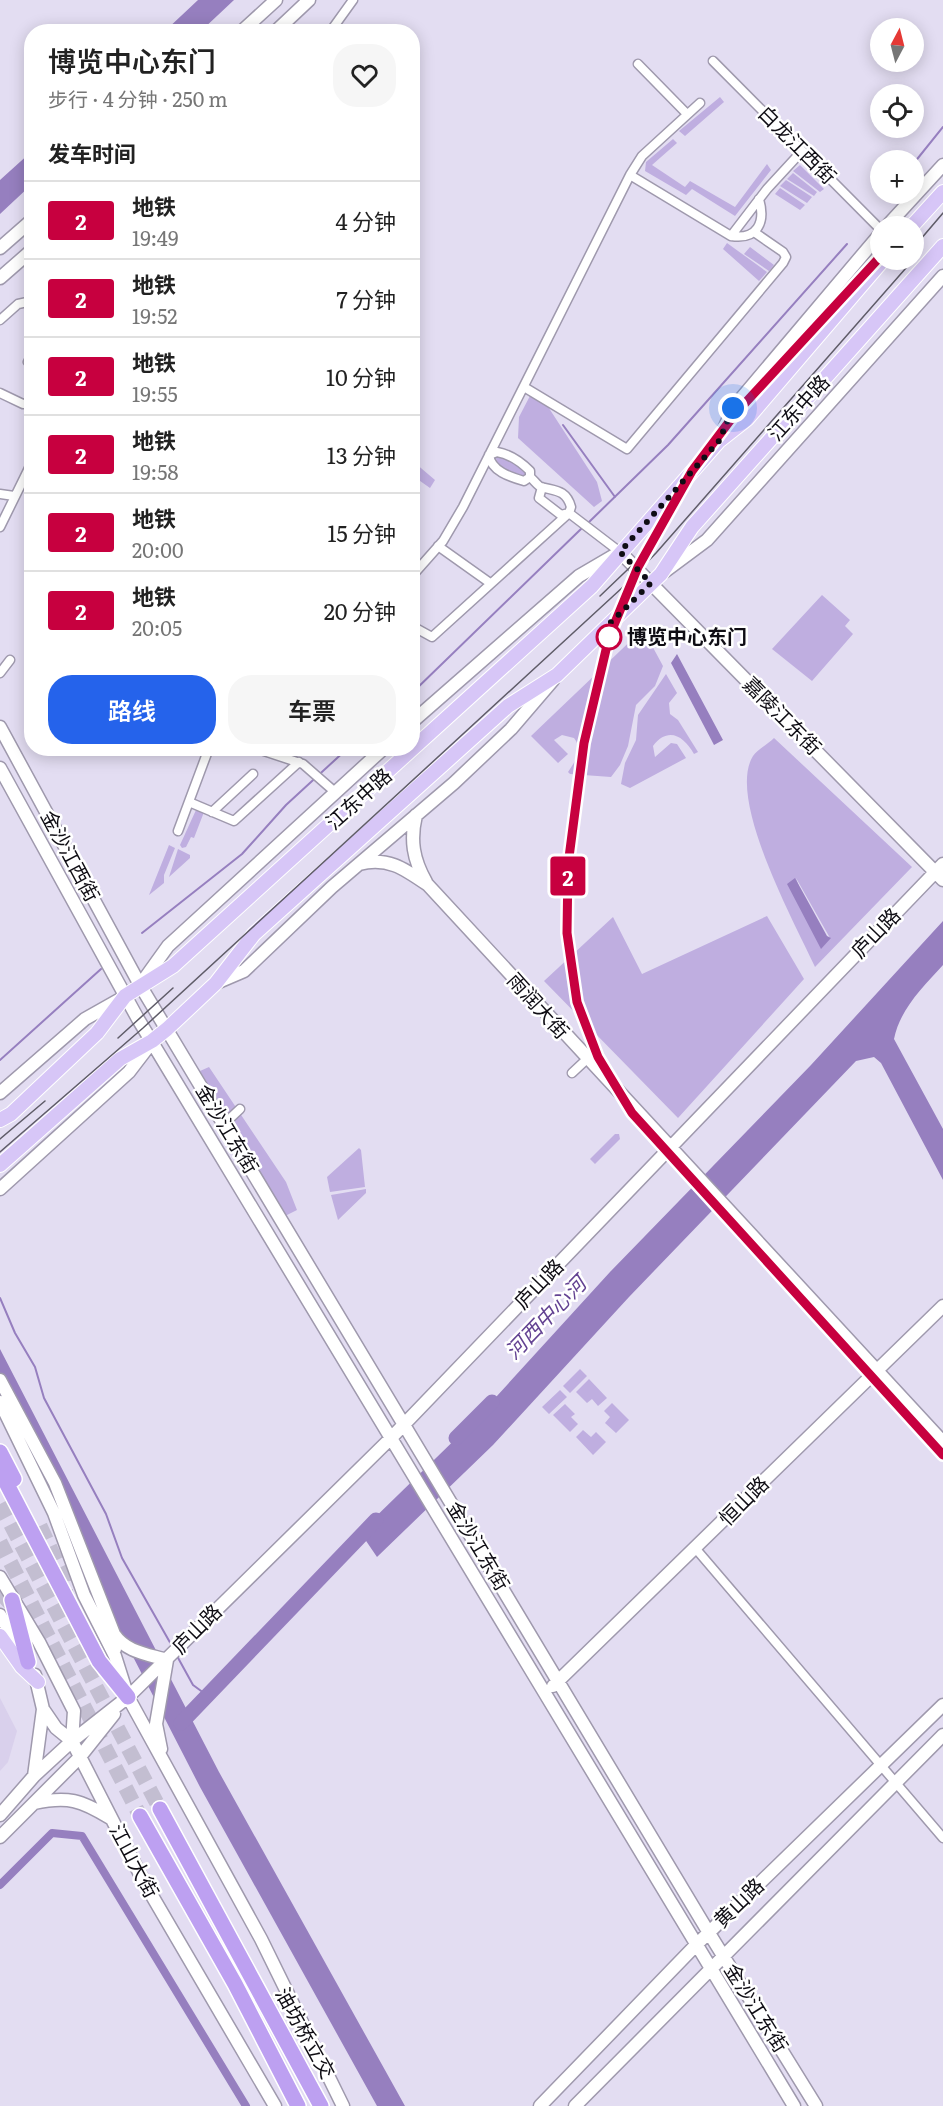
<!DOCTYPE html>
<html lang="zh">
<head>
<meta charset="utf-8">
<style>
	body { margin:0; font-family:Literata,"Noto Sans SC",serif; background:#f6f6f6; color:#222; height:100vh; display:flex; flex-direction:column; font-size:22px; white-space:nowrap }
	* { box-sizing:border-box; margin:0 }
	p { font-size:20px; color:#767676 }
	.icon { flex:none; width:33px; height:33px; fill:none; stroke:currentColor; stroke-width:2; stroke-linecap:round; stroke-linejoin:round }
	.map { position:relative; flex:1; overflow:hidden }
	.panel { position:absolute; left:24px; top:24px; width:396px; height:732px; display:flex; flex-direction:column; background:#fff; border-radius:24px; box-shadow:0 3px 15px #0003 }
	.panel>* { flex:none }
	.badge { padding:0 12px; border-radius:4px; font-size:21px; line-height:39px }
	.needle { width:39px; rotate:7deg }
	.buttons { position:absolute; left:870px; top:18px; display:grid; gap:12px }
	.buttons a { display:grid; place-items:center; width:54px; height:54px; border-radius:50%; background:#fff; box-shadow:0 3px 15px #0003; font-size:30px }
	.you { position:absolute; width:30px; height:30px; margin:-15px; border:4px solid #fff; border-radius:50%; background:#1a73e8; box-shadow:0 0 0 9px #1a73e833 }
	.map>.badge { position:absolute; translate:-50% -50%; box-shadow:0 0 0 3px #fff }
	h2 { padding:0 24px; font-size:22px; line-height:54px }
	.round { display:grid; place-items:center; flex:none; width:63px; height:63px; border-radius:24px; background:#f6f6f6 }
	.headline { display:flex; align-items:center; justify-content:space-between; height:102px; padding:0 24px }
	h1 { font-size:28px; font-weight:600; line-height:45px }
	.action { display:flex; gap:12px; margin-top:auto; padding:12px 24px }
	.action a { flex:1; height:69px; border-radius:24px; background:#2563eb; color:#fff; font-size:24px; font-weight:600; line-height:69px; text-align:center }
	.action a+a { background:#f6f6f6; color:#222 }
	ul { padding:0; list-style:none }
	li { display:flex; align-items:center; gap:18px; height:78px; padding:0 24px; border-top:2px solid #e0e0e0 }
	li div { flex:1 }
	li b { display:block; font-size:22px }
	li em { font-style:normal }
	li .badge { min-width:66px; font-weight:700; text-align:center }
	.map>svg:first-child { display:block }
</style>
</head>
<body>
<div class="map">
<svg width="943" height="2106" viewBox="0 0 943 2106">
	<rect width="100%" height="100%" fill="#e3ddf2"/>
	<path fill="#d9d0ec" d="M 0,1698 L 17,1731 L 8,1762 L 0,1771 Z"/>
	<path fill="#bfaee0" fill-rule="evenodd" d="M 720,97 L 724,102 L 685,136 L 679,131 Z
		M 673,139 L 677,143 L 652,165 L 685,187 L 690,181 L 735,207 L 767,164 L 771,170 L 735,216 L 692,189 L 686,195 L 645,171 L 646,162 Z
		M 800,165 L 824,189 L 820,192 L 793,171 Z
		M 793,173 L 817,192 L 814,196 L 787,179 Z
		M 786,180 L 812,197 L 807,203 L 780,186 Z
		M 780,188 L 805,205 L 800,210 L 775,194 Z
		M 727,243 L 767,272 L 759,281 L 723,249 Z
		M 750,247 L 774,265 L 769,271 L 744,254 Z
		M 532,392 L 543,399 L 597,482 L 602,501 L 594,507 L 518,438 L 519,417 Z
		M 502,457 L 522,467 L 526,475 L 519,477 L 498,465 L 496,458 Z
		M 415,463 L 435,480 L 430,488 L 413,476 Z
		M 822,595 L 850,620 L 845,626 L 853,634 L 812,681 L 772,649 Z
		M 643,629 L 663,666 L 655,686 L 636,705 L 628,746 L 620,765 L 611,777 L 570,774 L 568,772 C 575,761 584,751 574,738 L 562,735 L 554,740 L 568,754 L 558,763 L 531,736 Z
		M 666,674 L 677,693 L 669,703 L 670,714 L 678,720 L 698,752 L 694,754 C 684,736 668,726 653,746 L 655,757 L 671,743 L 677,744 L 686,758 L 630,788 L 621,784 L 625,763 L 636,740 L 638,715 Z
		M 774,738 L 912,867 L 815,967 C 796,925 726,799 753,756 C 757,750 768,744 774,738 ZM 796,878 L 830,938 L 821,948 L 818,940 Z
		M 196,810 L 204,812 L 194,838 L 191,837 L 186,847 L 182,848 L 180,845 Z
		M 169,845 L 175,848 L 164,875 L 164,883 L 149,895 Z
		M 178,849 L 190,855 L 190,858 L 169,877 Z
		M 767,916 L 804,979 L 678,1118 L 544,981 L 613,917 L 642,974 Z
		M 209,1067 L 286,1182 L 297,1210 L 285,1216 L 200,1071 Z
		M 615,1134 L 619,1134 L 620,1139 L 595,1164 L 590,1159 Z
		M 359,1148 L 361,1150 L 365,1187 L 330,1192 L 327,1177 Z
		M 366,1189 L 366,1193 L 338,1220 L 331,1195 Z
		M 580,1369 L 587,1376 L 570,1393 L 563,1386 Z
		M 589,1379 L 607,1398 L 598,1406 L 592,1399 L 587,1403 L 576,1392 Z
		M 560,1390 L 567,1397 L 549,1414 L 542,1407 Z
		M 612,1403 L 629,1420 L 616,1433 L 605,1423 L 610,1417 L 604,1411 Z
		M 565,1404 L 575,1414 L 571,1417 L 578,1424 L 570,1432 L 553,1415 Z
		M 583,1430 L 591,1437 L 596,1432 L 606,1442 L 593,1455 L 576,1437 Z"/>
	<path fill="#967fbf" d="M 198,0 L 234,0 L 201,31 L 165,31 Z
		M 31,152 L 31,185 L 0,214 L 0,180 Z
		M 677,654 L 723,740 L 714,745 L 671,663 Z
		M 795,878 L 827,936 L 831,938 L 821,949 L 787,884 Z
		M 943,921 L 943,965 C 923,987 900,1009 894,1039 L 943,1129 L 943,1180 L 881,1063 L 874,1057 L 856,1061 L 629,1297 L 493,1445 L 377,1557 L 360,1532 L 475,1420 L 610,1272 L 811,1065 Z
		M 0,1349 L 219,1772 L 405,2106 L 377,2106 L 200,1787 L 0,1398 Z"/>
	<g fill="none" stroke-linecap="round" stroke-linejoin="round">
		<path stroke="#967fbf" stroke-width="2" d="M 914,163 L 943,127
			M 885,199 L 889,194
			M 563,425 L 615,497
			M 587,524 L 668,445 L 847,244
			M 412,693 L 582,528
			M 142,933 L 242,854 L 286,805 L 348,748
			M 0,1060 L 101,969
			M 0,1298 L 15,1333 L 35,1367 L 44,1398 L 106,1514 L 122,1558 L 172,1646
			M 177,1656 L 193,1685 L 208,1696"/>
		<path stroke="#967fbf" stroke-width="8" d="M 0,1885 L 52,1833 L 82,1836 L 246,2106"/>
		<path stroke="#967fbf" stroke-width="15" d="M 456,1438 L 492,1402
			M 181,1723 L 376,1520"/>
		<path stroke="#c3bed1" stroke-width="15" stroke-dasharray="15 8" stroke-linecap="butt" d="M 0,1504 L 160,1809
			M 40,1526 L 65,1580 L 66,1600
			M 0,1542 L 140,1816
			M 0,1592 L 18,1612"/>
		<g stroke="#9f99ad" stroke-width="11">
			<path id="street" d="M 330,32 L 353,0
				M 713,61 L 880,229
				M 638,64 L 687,114
				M 630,175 L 731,236 C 757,240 766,223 759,199
				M 731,236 L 767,189 L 802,151
				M 0,320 L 18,304 L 32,301
				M 32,355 L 28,362 L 32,365
				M 524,387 L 627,449 L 783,263 L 786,257 L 783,252 L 754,232
				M 0,393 L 23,404 L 32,403
				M 497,452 C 509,454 521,462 530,471 L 530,477 L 524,481 C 510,477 491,471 489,455 Z
				M 530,477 C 533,479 538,486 541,487 C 554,491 566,489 571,507 L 569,513 L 561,515 L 539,498 L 542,487
				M 0,494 L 14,496
				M 0,527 L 32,462
				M 438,546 L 490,583
				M 412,576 L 443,541 L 463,507 L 630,175 L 642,156 L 700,103
				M 412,626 L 432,637 L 569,513 L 620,552
				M 0,673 L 10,660
				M 255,748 L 303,764 L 335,792
				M 189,802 L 234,821 L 299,762
				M 212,812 L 253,774
				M 178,831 L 209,748
				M 572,1073 L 587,1059
				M 224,1124 L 240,1109
				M 696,1549 L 943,1838"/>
		</g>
		<g stroke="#9f99ad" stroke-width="15">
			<path id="secondary" d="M 241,32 L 276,0
				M 275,32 L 309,0
				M 887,226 L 943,165
				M 0,248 L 32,220
				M 0,278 L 32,250
				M 719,441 L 733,408 L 880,234
				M 664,572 L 707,540 L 943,276
				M 412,722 L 579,576 L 620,552 L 943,880
				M 0,727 L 140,985 L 709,1933 L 816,2106
				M 0,768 L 138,1019 L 794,2106
				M 416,815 C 410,840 413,859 426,882
				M 359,864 C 387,856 405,869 428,885 L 943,1442
				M 216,983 L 244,971 L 332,887 L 454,783 L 511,729 L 553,680
				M 140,985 L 168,946 L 384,748
				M 0,1093 L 85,1019 L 124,997
				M 0,1189 L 129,1072 L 152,1042
				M 0,1380 L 55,1483 L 114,1634 L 115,1649
				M 0,1402 L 54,1513 L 84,1595 L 115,1656 L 128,1697 L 261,1939 L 343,2106
				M 0,1577 L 39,1642 L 74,1711 L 72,1741
				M 0,1615 L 22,1652
				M 114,1634 C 126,1652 147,1654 167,1660
				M 35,1675 L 43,1709 L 56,1728 L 72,1741 L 144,1882 L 275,2106
				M 553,1686 L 943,1306
				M 161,1749 L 156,1724 L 167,1660
				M 34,1776 L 43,1709
				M 34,1803 C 68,1796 81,1800 110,1818
				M 0,1815 L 34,1776 L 72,1741 L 128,1697 L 391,1438 L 943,864
				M 0,1837 L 79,1758 L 114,1714
				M 540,2106 L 695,1946 L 943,1705
				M 575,2106 L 943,1735"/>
		</g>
		<g stroke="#fff" stroke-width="16">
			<path id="primary" d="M 912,226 L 943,192
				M 0,1120 L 11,1114 L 97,1033 L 125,996 L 173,966 L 592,586 L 719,441 L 747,419 L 883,260
				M 0,1165 L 120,1059 L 152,1041 L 167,1029 L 216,983 L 254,934 L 508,706 L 557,675 L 661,574 L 692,527 L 943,246
				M 0,1636 L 22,1667 L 38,1682"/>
		</g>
		<g stroke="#fff" stroke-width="18">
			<path id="highway" d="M 0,1452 L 14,1479
				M 0,1471 L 99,1661 L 128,1697
				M 12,1600 L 28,1662
				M 160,1809 L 321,2106
				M 140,1816 L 235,1984 L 298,2106"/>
		</g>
		<use href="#street" stroke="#fff" stroke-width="8"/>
		<use href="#secondary" stroke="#fff" stroke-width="12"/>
		<use href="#primary" stroke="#d7c6f7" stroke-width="14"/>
		<use href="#highway" stroke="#bda0f1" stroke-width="15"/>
		<path stroke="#5f5c68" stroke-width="1.5" d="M 914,247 L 943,213
			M 600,596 L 647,551
			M 118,1038 L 173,988
			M 0,1139 L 45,1101
			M 0,1152 L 143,1028 L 623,587 L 656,553 L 913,260"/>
	</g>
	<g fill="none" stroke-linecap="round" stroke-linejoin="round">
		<g stroke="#fff" stroke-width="14">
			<path id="line" d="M 880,257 L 735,414 L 692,471 L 638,567 L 609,637 L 584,743 L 568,865 L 567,933 L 577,1002 L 598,1057 L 632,1113 L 943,1455"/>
		</g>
		<use href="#line" stroke="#c7003f" stroke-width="9"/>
		<path stroke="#0f0d14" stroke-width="6" stroke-dasharray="0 10.8" d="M 609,637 L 602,631 L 651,583 L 620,552 L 719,441 L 733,408"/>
	</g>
	<circle fill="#fff" stroke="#c7003f" stroke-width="3" cx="609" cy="637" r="12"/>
	<g text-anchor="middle" stroke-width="5" stroke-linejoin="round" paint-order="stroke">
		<g font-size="20" fill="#0f0d14" stroke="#fff">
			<text transform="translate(797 145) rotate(45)" y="7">白龙江西街</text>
			<text transform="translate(799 408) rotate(-48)" y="7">江东中路</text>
			<text transform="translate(782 716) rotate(45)" y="7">嘉陵江东街</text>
			<text transform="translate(359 799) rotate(-42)" y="7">江东中路</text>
			<text transform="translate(70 856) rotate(62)" y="7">金沙江西街</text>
			<text transform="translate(876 933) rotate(-46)" y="7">庐山路</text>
			<text transform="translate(538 1006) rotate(48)" y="7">雨润大街</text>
			<text transform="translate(227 1129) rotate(59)" y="7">金沙江东街</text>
			<text transform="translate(539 1284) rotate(-46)" y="7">庐山路</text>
			<text transform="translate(744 1501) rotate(-45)" y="7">恒山路</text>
			<text transform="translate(478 1546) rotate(59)" y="7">金沙江东街</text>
			<text transform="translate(197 1629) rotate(-45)" y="7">庐山路</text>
			<text transform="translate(134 1861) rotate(62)" y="7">江山大街</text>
			<text transform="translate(739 1903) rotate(-44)" y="7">黄山路</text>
			<text transform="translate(756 2008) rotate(58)" y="7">金沙江东街</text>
			<text transform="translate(305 2033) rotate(61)" y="7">油坊桥立交</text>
		</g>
		<g font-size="20" font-weight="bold" fill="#0f0d14" stroke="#fff" text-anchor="start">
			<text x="627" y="644">博览中心东门</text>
		</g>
		<g font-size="21" font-style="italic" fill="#634292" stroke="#fff">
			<text transform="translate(546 1318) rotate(-46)" y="7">河西中心河</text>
		</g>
	</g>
</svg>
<div class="buttons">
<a><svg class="needle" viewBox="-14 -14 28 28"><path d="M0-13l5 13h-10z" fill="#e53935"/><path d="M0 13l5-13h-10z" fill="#767676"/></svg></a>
<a><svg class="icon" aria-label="locate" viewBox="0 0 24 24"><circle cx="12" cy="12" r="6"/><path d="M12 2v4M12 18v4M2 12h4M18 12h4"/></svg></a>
<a>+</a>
<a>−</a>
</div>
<div class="you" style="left:733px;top:408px"></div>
<b class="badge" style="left:568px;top:876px;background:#c7003f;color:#fff">2</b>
<section class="panel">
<div class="headline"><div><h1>博览中心东门</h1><p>步行 · 4 分钟 · 250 m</p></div><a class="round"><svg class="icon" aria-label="heart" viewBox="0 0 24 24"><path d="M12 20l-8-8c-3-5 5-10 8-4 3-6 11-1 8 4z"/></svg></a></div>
<h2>发车时间</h2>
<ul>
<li><span class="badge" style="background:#c7003f;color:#fff">2</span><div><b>地铁</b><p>19:49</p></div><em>4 分钟</em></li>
<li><span class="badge" style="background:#c7003f;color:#fff">2</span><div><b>地铁</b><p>19:52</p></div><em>7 分钟</em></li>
<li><span class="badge" style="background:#c7003f;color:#fff">2</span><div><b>地铁</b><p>19:55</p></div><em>10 分钟</em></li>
<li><span class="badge" style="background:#c7003f;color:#fff">2</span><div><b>地铁</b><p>19:58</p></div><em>13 分钟</em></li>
<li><span class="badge" style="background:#c7003f;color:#fff">2</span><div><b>地铁</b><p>20:00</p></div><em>15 分钟</em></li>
<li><span class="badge" style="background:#c7003f;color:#fff">2</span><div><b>地铁</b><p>20:05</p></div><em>20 分钟</em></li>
</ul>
<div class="action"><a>路线</a><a>车票</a></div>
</section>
</div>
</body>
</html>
